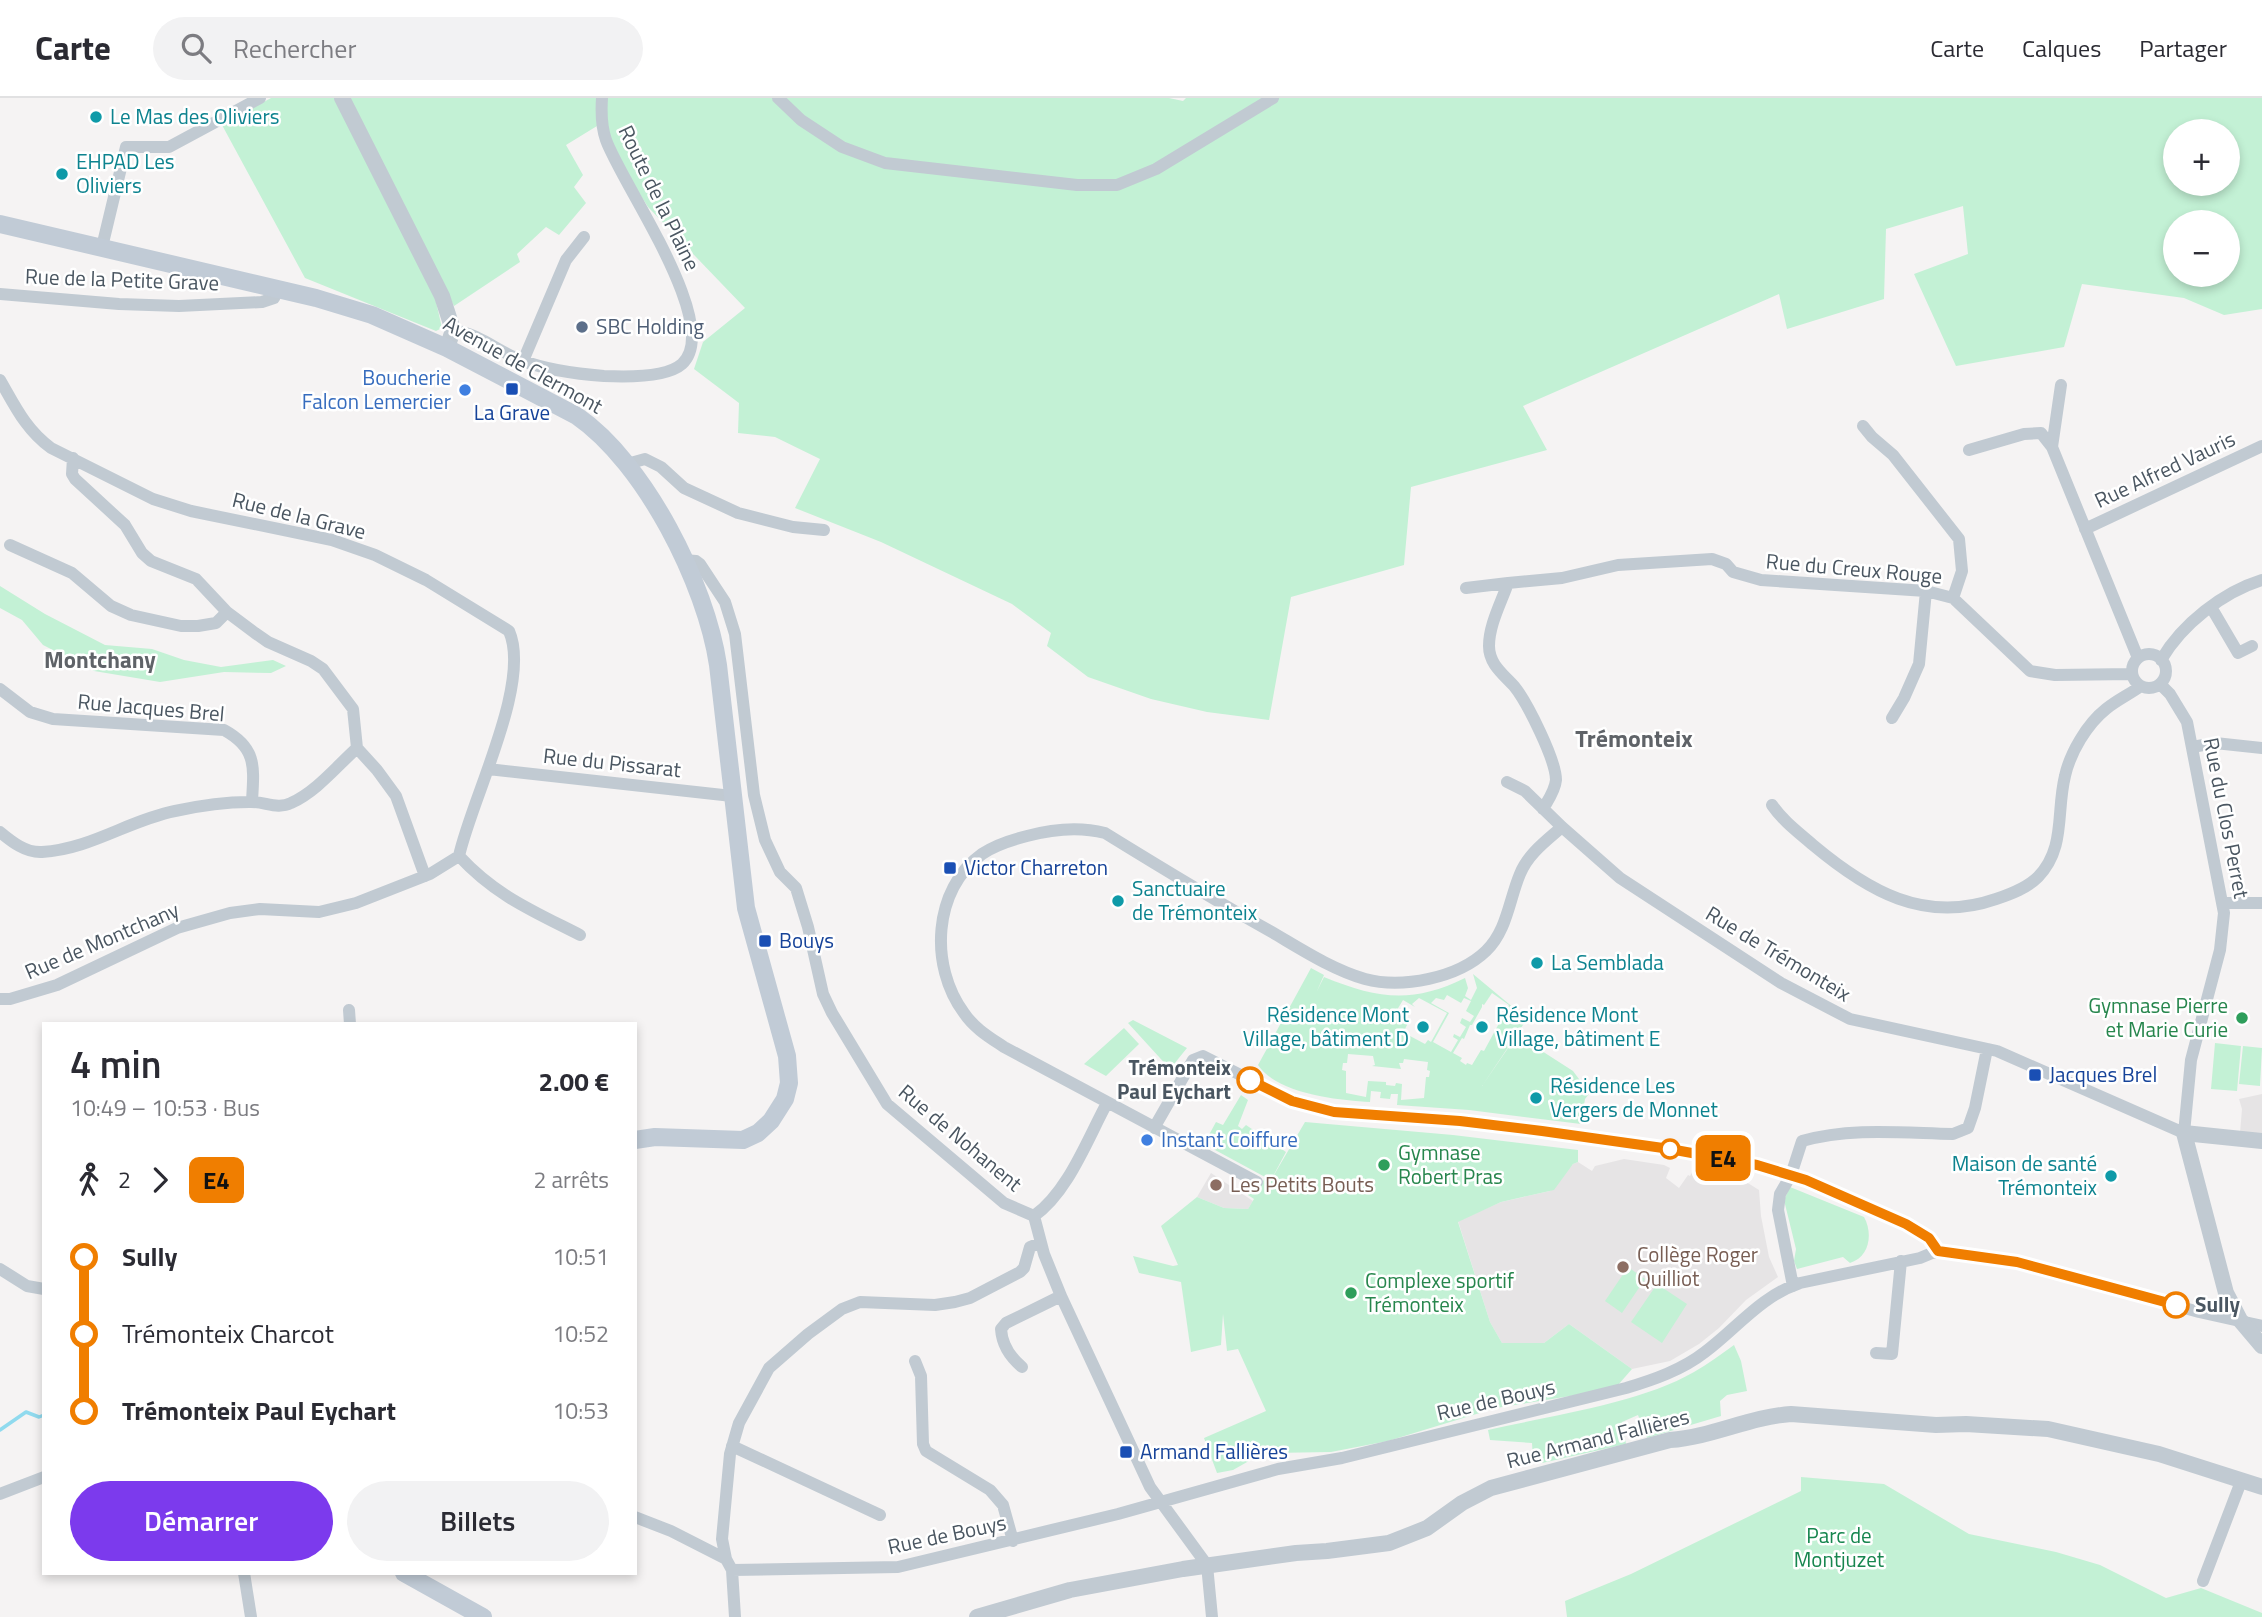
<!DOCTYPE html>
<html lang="fr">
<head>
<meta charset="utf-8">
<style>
	body { margin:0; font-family:"Titillium Web",sans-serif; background:#f2f2f3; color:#2b2b33; height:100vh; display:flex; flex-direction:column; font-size:26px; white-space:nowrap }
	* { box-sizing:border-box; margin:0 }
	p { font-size:23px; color:#7c7c81 }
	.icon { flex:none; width:38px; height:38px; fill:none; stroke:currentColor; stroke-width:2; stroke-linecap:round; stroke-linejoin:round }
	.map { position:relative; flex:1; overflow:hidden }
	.sheet { position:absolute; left:42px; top:924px; width:595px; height:553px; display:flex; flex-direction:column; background:#fff; border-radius:0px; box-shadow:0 4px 10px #0003 }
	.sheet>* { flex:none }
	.badge { padding:0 14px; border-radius:10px; font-size:24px; line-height:46px }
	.controls { position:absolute; left:2163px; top:21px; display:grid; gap:14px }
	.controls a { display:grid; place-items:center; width:77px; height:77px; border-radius:50%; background:#fff; box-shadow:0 4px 10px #0003; font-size:35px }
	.map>.badge { position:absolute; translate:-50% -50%; box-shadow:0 0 0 4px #fff }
	.legs { display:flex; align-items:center; gap:10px; height:77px; padding:0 28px; font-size:23px }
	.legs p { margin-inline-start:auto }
	.summary { display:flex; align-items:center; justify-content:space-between; height:119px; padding:0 28px }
	h1 { font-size:38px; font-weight:600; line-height:52px }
	.cta { display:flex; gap:14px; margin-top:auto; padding:14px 28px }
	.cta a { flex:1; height:80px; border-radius:42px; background:#7c3aed; color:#fff; font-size:28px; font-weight:600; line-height:80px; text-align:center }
	.cta a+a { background:#f2f2f3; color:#2b2b33 }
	ul { padding:0 28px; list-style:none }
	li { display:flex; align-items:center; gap:24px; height:77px; font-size:26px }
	li i { display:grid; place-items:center; width:10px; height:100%; margin:0 9px; background:currentColor }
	li i::after { content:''; width:18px; height:18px; margin:-9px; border:5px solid; border-radius:50%; background:#fff }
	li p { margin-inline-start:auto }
	li:first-child i { background:linear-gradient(#0000 50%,currentColor 0) }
	li:last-child i { background:linear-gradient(currentColor 50%,#0000 0) }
	header { display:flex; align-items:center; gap:42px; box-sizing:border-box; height:98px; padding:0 35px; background:#fff; border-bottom:2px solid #e1e1e2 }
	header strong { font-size:33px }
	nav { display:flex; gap:38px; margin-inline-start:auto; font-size:24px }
	.search { width:490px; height:63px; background:#f2f2f3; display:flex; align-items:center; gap:18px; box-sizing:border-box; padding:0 24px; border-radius:38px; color:#7c7c81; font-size:26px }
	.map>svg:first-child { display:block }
</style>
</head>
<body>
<header>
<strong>Carte</strong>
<div class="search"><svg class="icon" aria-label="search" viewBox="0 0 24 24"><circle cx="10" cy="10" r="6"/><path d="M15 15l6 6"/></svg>Rechercher</div>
<nav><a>Carte</a><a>Calques</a><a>Partager</a></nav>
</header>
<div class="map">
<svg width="2262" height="1519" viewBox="0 0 2262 1519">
	<rect width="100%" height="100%" fill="#f5f3f3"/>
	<path fill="#e6e4e5" d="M 2262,996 L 2262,1037 L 2240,1035 L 2242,1011 L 2239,1001 Z
		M 1624,1061 L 1664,1067 L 1670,1070 L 1666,1080 L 1679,1090 L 1688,1077 L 1690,1078 L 1697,1066 L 1743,1075 L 1743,1082 L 1759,1092 L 1761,1118 L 1769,1159 L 1778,1179 L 1746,1202 L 1719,1230 L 1699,1246 L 1670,1263 L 1632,1271 L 1569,1226 L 1544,1245 L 1502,1245 L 1490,1224 L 1458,1123 L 1501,1104 L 1550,1093 L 1573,1066 L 1578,1064 L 1592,1073 L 1595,1068 Z
		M 1211,1075 L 1253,1103 L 1248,1111 L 1224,1110 L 1197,1099 Z"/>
	<path fill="#c3f1d5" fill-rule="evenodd" d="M 271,0 L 335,0 L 434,195 L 442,230 L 436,233 L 305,180 L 222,27 Z
		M 350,0 L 1169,0 L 1183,3 L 1186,0 L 2262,0 L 2262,211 L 2224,217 L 2184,200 L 2082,186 L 2064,249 L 1956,268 L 1914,176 L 1968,156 L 1963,108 L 1886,131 L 1884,201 L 1787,231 L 1779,196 L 1523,308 L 1547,352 L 1411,389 L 1404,467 L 1291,499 L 1269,622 L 1207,614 L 1151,601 L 1088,579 L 1047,548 L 1051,535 L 1012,506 L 881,444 L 795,410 L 820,361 L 775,339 L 738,335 L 739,305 L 694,271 L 703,244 L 745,210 L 648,109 L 597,28 L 566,47 L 583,77 L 574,89 L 586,105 L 559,137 L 546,129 L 517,156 L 520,164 L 454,208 ZM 2175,33 L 2228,33 L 2228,86 L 2175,86 ZM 2175,124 L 2228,124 L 2228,177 L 2175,177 Z
		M 0,488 L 45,516 L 105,547 L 152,551 L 184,562 L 221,569 L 273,562 L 286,568 L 271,575 L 224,574 L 160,584 L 94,573 L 43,547 L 22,522 L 0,510 Z
		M 1311,870 L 1324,877 L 1317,893 L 1324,879 C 1378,901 1412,906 1465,880 L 1468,890 L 1465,898 L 1471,902 L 1477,890 L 1473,876 L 1527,921 L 1482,988 L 1517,937 L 1573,973 L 1582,985 L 1574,985 L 1573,988 L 1584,990 L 1589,996 L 1585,1001 L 1581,1026 L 1469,1012 L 1397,1007 L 1398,996 L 1391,996 L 1390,1001 L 1380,1000 L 1381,994 L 1371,993 L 1370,1004 C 1338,1002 1277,996 1258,967 ZM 1492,895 L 1509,907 L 1484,953 L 1481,952 L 1472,967 L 1467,965 L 1466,967 L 1460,963 L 1462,960 L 1453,955 L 1462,940 L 1464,941 L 1470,927 L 1472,927 L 1482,909 L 1482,906 L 1484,907 ZM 1447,897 L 1461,905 L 1464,900 L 1471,903 L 1466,913 L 1474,918 L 1470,924 L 1462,920 L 1460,925 L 1466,929 L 1460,939 L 1454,936 L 1453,939 L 1458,942 L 1451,954 L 1433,944 L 1449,915 L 1431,905 L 1436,900 L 1444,902 ZM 1419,900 L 1447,915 L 1431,944 L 1428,942 L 1425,946 L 1410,938 L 1408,941 L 1402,937 L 1410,921 L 1397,912 L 1403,902 L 1415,909 L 1412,906 ZM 1348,956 L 1373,958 L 1375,967 L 1372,968 L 1401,971 L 1399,965 L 1403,965 L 1404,961 L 1428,964 L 1427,972 L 1430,973 L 1429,979 L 1426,979 L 1424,1000 L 1401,1002 L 1402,986 L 1396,985 L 1395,988 L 1386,987 L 1386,984 L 1368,983 L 1366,999 L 1346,995 L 1346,973 L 1342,972 L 1343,965 L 1347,965 Z
		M 1133,922 L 1187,950 L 1170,971 L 1128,925 Z
		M 1124,930 L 1139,946 L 1106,978 L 1084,966 Z
		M 2215,945 L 2241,948 L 2237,993 L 2211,991 Z
		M 2243,948 L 2262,950 L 2260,988 L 2239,986 Z
		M 1241,997 L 1248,1002 L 1238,1028 L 1242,1031 L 1246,1027 L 1286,1054 L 1271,1082 L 1305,1024 L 1453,1037 L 1578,1052 L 1578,1064 L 1573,1066 L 1554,1092 L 1501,1104 L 1458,1124 L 1490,1224 L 1502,1245 L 1544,1245 L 1569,1226 L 1632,1271 L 1618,1287 L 1595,1294 L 1496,1310 L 1388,1343 L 1331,1354 L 1272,1355 L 1256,1359 L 1233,1372 L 1217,1375 L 1204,1340 L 1266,1313 L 1238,1251 L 1227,1253 L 1223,1216 L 1221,1247 L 1191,1254 L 1181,1184 L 1139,1175 L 1133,1158 L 1173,1168 L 1178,1167 L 1161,1128 L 1197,1099 L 1224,1110 L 1248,1111 L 1254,1101 L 1248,1097 L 1254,1087 L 1260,1090 L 1265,1079 L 1204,1046 L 1216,1024 L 1223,1027 Z
		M 1790,1089 L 1864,1119 C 1873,1135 1870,1159 1850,1165 L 1843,1159 L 1797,1171 L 1794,1163 L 1796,1151 L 1784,1102 Z
		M 1628,1169 L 1645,1181 L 1622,1215 L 1605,1203 Z
		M 1657,1186 L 1687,1206 L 1662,1245 L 1631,1224 Z
		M 1734,1247 L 1741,1263 L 1747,1293 L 1727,1297 L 1720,1303 L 1721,1318 L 1647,1340 L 1638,1317 L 1622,1324 L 1626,1346 L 1542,1365 L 1533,1361 L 1532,1345 L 1490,1342 L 1488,1332 C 1549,1318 1641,1305 1694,1274 C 1708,1266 1721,1256 1734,1247 Z
		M 1801,1379 L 1884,1386 L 1969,1436 L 2056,1454 L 2100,1467 L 2166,1500 L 2201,1490 L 2262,1515 L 2262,1519 L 1567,1519 L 1565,1503 L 1631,1476 L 1801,1393 Z"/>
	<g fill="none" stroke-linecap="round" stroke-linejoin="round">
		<path stroke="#90daee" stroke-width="3.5" d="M 0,1332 L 26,1314 L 39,1319 L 44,1317"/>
		<path stroke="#c1cad2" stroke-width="12" d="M 778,0 L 801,22 L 842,49 L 885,65 L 1077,87 L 1117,87 L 1156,71 L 1273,0
			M 102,149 L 126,49 L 169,49 L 260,0
			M 0,196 L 119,206 L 179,208 L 262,204 L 274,200 L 278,191
			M 453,232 C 479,236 496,252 520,262 C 547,272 576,276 604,278 C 625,279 666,280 682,266 C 724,228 621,85 606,42 C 601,28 601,15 602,0
			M 523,263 L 566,162 L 584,139
			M 0,282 C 15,308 26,332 51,350 L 153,401 L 191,413 L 332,442 L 375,457 L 426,482 L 509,533 C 532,585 471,702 459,758
			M 2061,287 L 2052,349 L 2138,560
			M 1863,328 L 1872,339 L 1893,357 L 1959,441 L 1962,473 L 1953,500
			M 1969,352 L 2024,336 L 2041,335 L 2052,349
			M 73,360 L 72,376 L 75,381 L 125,427 L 142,455 L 151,463 L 196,481 L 227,514 L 255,535 L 268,544 L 311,563 L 323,571 L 353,611 L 357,650 L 377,672 L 396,698 L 425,778
			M 627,366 L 645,361 L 661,369 L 684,390 L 738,415 L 793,429 L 824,432
			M 2085,431 L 2262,348
			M 10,447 L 72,475 L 111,508 L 131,517 L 181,528 L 198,528 L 216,525 L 227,514
			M 683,462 L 696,463 L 700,466 L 725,504 L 735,536 L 754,697 L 765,742 L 780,774 L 796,790 L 808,829 L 823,896 L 832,915 L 887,1006 L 1004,1105 L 1034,1118
			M 1466,490 L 1508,485
			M 2211,509 L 2238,555 L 2252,548
			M2132 573a17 17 0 1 1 34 0a17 17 0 1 1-34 0Z
			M 2161,562 C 2182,526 2223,494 2262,482
			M 0,591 L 30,614 L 53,621 L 224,632 C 257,650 254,669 252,703
			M 1892,620 L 1904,600 L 1919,566 L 1926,493
			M 2192,649 L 2215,645 L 2262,650
			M 488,671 L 732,698
			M 1507,684 L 1525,693 L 1562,729 L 1620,780 L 1781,885 L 1850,921 L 1997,953 L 2184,1035 L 2191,962 L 2220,852 L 2224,815 L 2187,624 L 2170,596 L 2160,586
			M 1772,707 C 1783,723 1798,734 1813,747 C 1868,793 1924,826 1996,801 C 2011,796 2027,790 2038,779 C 2066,750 2056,714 2065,678 C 2070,655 2087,626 2106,611 C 2117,602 2130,596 2141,588
			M 1543,711 C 1548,702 1555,693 1556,682 C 1556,662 1527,604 1514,588 C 1503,576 1489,566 1489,548 C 1489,527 1501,505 1508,485 L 1562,480 L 1618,467 L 1712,461 L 1726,466 L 1733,474 L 1761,482 L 1926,493 L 1953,500 L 2030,573 L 2055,577 L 2132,576
			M 0,734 C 12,744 26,755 42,754 C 91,751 129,722 175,713 C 198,708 225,704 249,704 C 264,703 277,712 291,705 C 316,694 337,668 357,650
			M 459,758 C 496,798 533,813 580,837
			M 2223,805 L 2262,805
			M 0,901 L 10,901 L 57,887 L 177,830 L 230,815 L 260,811 L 319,814 L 356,805 L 430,776 L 459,758
			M 349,912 L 350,926
			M 1154,1030 L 1193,962 L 1203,958 L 1292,1003 L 1310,1009 L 1344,1015 L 1460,1023 L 1542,1033 L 1670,1051 L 1766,1069 L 1806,1082 L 1906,1126 L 1929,1140 L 1938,1153
			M 1257,1084 L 1004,949 C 989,939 974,930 964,915 C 929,868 933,791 982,756 C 995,747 1011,742 1027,738 C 1053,731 1078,728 1105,735 C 1160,769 1214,802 1270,833 C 1301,851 1331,871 1365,881 C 1402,891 1458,880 1486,853 C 1507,833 1509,802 1520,776 C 1528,756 1546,743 1562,729
			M 1034,1118 L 1044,1156 L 1061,1198 L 1150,1389 L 1207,1467 L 1212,1519
			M 1034,1118 C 1068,1094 1087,1042 1107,1005
			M 0,1171 L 27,1188 L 44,1191
			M 1793,1188 L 1778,1112 L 1780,1096 L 1791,1077 L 1802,1043 C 1851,1029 1903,1035 1953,1036 L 1968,1030 L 1975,1010 L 1987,951
			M 1876,1255 L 1892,1256 L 1901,1163
			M 915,1263 L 921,1278 L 923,1346 L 926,1353 L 990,1392 L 1003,1407 L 1013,1443
			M 1022,1269 C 1010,1259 1002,1247 1001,1231 L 1006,1225 L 1061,1198
			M 732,1348 L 880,1417
			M 0,1396 L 44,1379
			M 635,1419 L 671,1433 L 726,1461
			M 732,1472 L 898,1469 L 1118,1416 L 1278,1371 L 1342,1360 L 1626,1290 C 1653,1282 1682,1272 1705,1254 C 1737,1230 1761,1198 1800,1185 L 1920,1160 L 1932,1155 L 1946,1153 L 2017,1164 L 2199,1214 L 2262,1228
			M 244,1475 L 251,1519
			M 2203,1483 L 2242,1381
			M 735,1519 L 732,1472 L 726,1461 L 722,1441 L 730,1356 L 739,1325 L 769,1270 L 808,1236 L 842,1211 L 860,1204 L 935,1207 L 955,1204 L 970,1200 L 1020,1174 L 1024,1170 L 1030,1149 L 1040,1145"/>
		<path stroke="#c1cad2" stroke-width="16" d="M 342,0 L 442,198 L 453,232 L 447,250
			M 2262,1043 L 2184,1035 L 2226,1195 L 2240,1222 L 2262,1248
			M 977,1519 L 1070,1492 L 1183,1471 L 1296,1455 L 1327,1453 L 1389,1445 L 1427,1430 L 1462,1405 L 1491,1390 L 1670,1342 C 1712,1339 1749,1319 1791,1316 L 1936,1327 L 1966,1326 L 2048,1331 L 2159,1356 L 2262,1389"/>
		<path stroke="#c1cbd6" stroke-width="18" d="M 0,126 L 316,200 L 372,217 L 447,250 L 577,318 C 645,365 706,486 718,567 L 746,810 L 787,958 L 789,985 L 785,1001 L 771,1023 L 758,1035 L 743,1042 L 655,1039 L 635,1042
			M 404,1475 L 483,1519"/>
	</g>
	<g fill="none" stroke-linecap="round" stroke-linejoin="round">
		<g stroke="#fff" stroke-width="16">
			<path id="line-1" d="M 1250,982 L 1292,1003 L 1334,1014 L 1460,1023 L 1542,1033 L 1670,1051 L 1757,1067 L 1806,1082 L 1906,1126 L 1929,1140 L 1938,1153 L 2017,1164 L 2176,1207"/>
		</g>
		<use href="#line-1" stroke="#f07e00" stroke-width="10"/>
	</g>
	<g fill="#0f9aa8" stroke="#fff" stroke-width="2.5">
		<circle cx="96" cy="19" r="7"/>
		<circle cx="62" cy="76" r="7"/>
		<circle cx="1118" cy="803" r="7"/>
		<circle cx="1537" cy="865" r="7"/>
		<circle cx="1423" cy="929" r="7"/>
		<circle cx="1482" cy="929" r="7"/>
		<circle cx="1536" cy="1000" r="7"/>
		<circle cx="2111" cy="1078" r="7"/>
	</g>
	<circle fill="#5c6f8a" stroke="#fff" stroke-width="2.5" cx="582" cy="229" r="7"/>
	<g fill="#1a4fb4" stroke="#fff" stroke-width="2.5">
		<rect x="505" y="284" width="14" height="14" rx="3.5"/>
		<rect x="943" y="763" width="14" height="14" rx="3.5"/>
		<rect x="758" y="836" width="14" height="14" rx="3.5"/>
		<rect x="2028" y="970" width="14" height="14" rx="3.5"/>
		<rect x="1119" y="1347" width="14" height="14" rx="3.5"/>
	</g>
	<g fill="#3f7fe0" stroke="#fff" stroke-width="2.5">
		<circle cx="465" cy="292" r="7"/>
		<circle cx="1147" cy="1042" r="7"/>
	</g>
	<g fill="#2e9e5b" stroke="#fff" stroke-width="2.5">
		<circle cx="2242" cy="920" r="7"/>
		<circle cx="1384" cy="1067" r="7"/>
		<circle cx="1351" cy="1195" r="7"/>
	</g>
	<g fill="#fff" stroke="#f07e00" stroke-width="3.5">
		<circle cx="1250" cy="982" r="12"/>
		<circle cx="1670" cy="1051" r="9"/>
		<circle cx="2176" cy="1207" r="12"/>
	</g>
	<g fill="#8d6e63" stroke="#fff" stroke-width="2.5">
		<circle cx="1216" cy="1087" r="7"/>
		<circle cx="1623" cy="1169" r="7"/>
	</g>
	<g text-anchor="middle" stroke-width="5" stroke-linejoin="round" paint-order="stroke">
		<g font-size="21" fill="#0d838f" stroke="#fff" text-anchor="start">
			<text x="110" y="26">Le Mas des Oliviers</text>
			<text x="76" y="71">EHPAD Les<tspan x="76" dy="24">Oliviers</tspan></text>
			<text x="1132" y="798">Sanctuaire<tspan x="1132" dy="24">de Trémonteix</tspan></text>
			<text x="1551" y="872">La Semblada</text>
			<text x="1409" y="924" text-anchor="end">Résidence Mont<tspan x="1409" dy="24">Village, bâtiment D</tspan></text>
			<text x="1496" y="924">Résidence Mont<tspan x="1496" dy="24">Village, bâtiment E</tspan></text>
			<text x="1550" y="995">Résidence Les<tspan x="1550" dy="24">Vergers de Monnet</tspan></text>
			<text x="2097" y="1073" text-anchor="end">Maison de santé<tspan x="2097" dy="24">Trémonteix</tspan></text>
		</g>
		<g font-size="21" fill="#4a5661" stroke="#fff">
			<text transform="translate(659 100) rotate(64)" y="7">Route de la Plaine</text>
			<text transform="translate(122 182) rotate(2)" y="7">Rue de la Petite Grave</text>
			<text transform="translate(523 267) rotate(29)" y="7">Avenue de Clermont</text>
			<text transform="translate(2165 372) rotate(-25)" y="7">Rue Alfred Vauris</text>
			<text transform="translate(299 418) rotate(14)" y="7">Rue de la Grave</text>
			<text transform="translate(1854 471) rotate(5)" y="7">Rue du Creux Rouge</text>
			<text transform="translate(151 610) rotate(5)" y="7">Rue Jacques Brel</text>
			<text transform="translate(612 665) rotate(6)" y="7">Rue du Pissarat</text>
			<text transform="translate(2226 720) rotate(79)" y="7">Rue du Clos Perret</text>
			<text transform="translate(102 843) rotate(-23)" y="7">Rue de Montchany</text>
			<text transform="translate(1778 856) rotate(31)" y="7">Rue de Trémonteix</text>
			<text transform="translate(960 1040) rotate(40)" y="7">Rue de Nohanent</text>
			<text transform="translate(1496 1302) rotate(-13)" y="7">Rue de Bouys</text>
			<text transform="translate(1598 1341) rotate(-14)" y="7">Rue Armand Fallières</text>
			<text transform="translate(947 1437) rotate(-12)" y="7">Rue de Bouys</text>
		</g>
		<g font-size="21" fill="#4e5e75" stroke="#fff" text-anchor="start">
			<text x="596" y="236">SBC Holding</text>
		</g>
		<g font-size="21" fill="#366cbe" stroke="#fff" text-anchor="end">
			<text x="451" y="287">Boucherie<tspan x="451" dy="24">Falcon Lemercier</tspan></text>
			<text x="1161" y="1049" text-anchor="start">Instant Coiffure</text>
		</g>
		<g font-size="21" fill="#164399" stroke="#fff" text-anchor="start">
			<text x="512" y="322" text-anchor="middle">La Grave</text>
			<text x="964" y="777">Victor Charreton</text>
			<text x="779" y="850">Bouys</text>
			<text x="2049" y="984">Jacques Brel</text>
			<text x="1140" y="1361">Armand Fallières</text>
		</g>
		<g font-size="21" fill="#27864d" stroke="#fff" text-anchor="start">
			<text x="2228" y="915" text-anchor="end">Gymnase Pierre<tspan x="2228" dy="24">et Marie Curie</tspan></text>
			<text x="1398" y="1062">Gymnase<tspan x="1398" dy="24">Robert Pras</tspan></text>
			<text x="1365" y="1190">Complexe sportif<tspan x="1365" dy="24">Trémonteix</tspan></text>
		</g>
		<g font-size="21" font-weight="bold" fill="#4a5661" stroke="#fff" text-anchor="end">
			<text x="1231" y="977">Trémonteix<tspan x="1231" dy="24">Paul Eychart</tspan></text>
			<text x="2195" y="1214" text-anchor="start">Sully</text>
		</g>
		<g font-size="21" fill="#785e54" stroke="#fff" text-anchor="start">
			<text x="1230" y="1094">Les Petits Bouts</text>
			<text x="1637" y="1164">Collège Roger<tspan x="1637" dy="24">Quilliot</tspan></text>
		</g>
		<g font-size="21" fill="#17864f" stroke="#fff">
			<text x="1839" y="1445">Parc de<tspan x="1839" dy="24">Montjuzet</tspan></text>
		</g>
		<g font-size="23" font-weight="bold" fill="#5f6368" stroke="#fff">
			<text x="100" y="570">Montchany</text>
		</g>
		<g font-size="24" font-weight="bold" fill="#5f6368" stroke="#fff">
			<text x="1634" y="649">Trémonteix</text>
		</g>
	</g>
</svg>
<div class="controls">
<a>+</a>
<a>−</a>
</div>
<b class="badge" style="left:1723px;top:1060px;background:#f07e00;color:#111">E4</b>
<section class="sheet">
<div class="summary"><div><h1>4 min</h1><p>10:49 – 10:53 · Bus</p></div><b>2.00 €</b></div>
<div class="legs"><svg class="icon" aria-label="walk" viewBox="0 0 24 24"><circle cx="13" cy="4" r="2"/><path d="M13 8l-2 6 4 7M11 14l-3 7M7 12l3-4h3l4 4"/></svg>2<svg class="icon" aria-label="forward" viewBox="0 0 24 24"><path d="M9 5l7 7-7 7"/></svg><b class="badge" style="background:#f07e00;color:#111">E4</b><p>2 arrêts</p></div>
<ul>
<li><i style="color:#f07e00"></i><b>Sully</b><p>10:51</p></li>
<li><i style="color:#f07e00"></i><span>Trémonteix Charcot</span><p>10:52</p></li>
<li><i style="color:#f07e00"></i><b>Trémonteix Paul Eychart</b><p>10:53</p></li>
</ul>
<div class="cta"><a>Démarrer</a><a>Billets</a></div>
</section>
</div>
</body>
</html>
